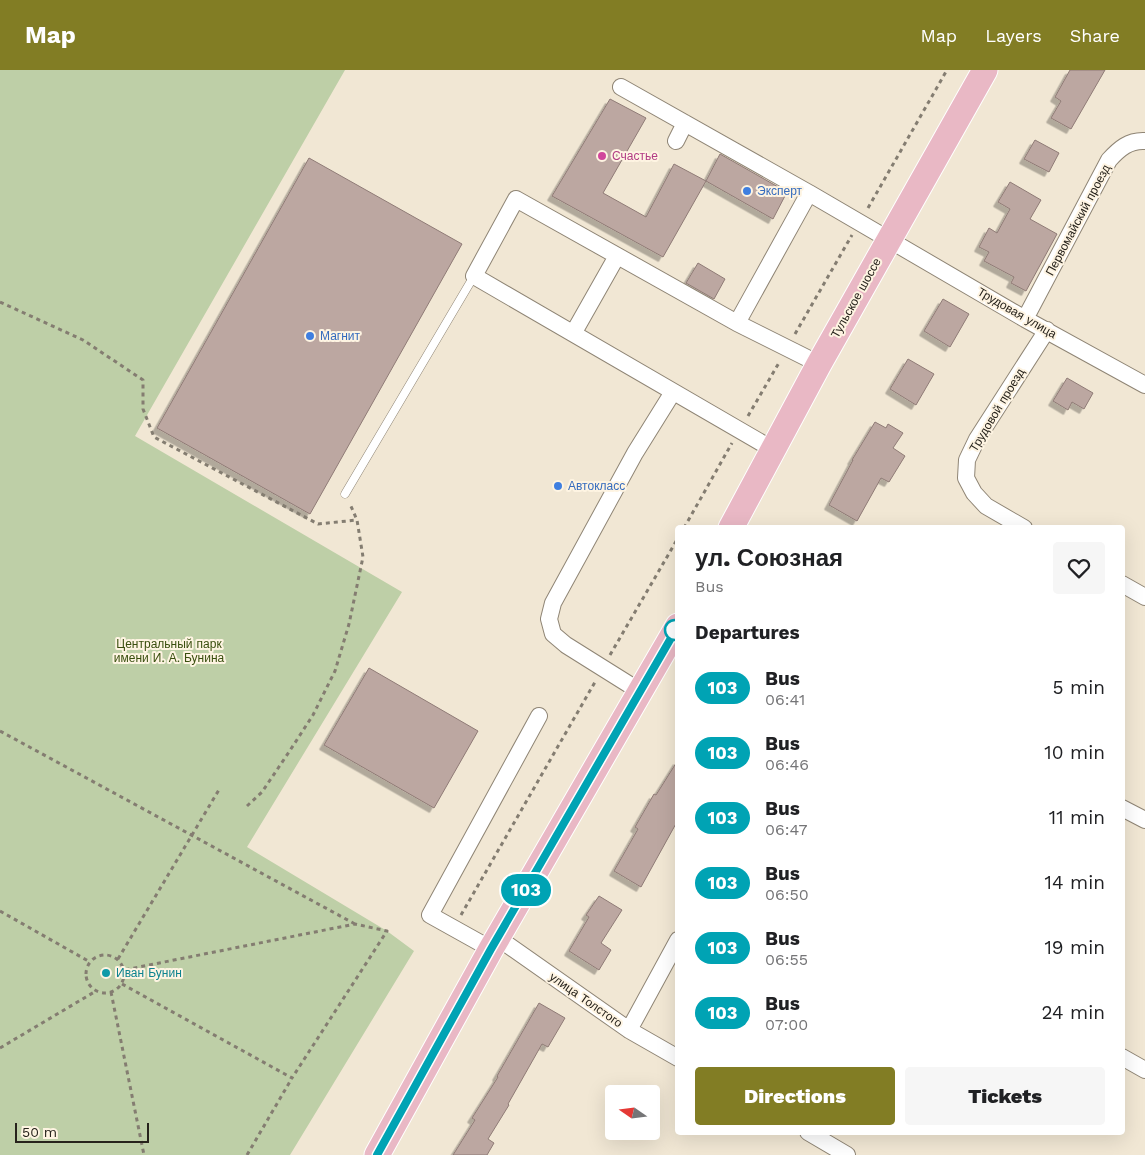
<!DOCTYPE html>
<html lang="en">
<head>
<meta charset="utf-8">
<style>
	body { margin:0; font-family:"Work Sans",sans-serif; background:#f6f6f6; color:#202124; height:100vh; display:flex; flex-direction:column; font-size:19px; white-space:nowrap }
	* { box-sizing:border-box; margin:0 }
	p { font-size:16px; color:#757577 }
	.icon { flex:none; width:28px; height:28px; fill:none; stroke:currentColor; stroke-width:2; stroke-linecap:round; stroke-linejoin:round }
	.map { position:relative; flex:1; overflow:hidden }
	.drawer { position:absolute; left:675px; top:455px; width:450px; height:610px; display:flex; flex-direction:column; background:#fff; border-radius:5px; box-shadow:0 5px 20px #0002 }
	.drawer>* { flex:none }
	.badge { padding:0 10px; border-radius:16px; font-size:18px; line-height:32px }
	.needle { width:32px; rotate:284deg }
	.fabs { position:absolute; left:605px; top:1015px; display:grid; gap:10px }
	.fabs a { display:grid; place-items:center; width:55px; height:55px; border-radius:5px; background:#fff; box-shadow:0 5px 20px #0002; font-size:25px }
	.scale { position:absolute; left:15px; bottom:12px; width:134px; box-sizing:border-box; padding-left:5px; border:2px solid #27231c; border-top:0; font-size:14px; line-height:18px; white-space:nowrap; color:#27231c; -webkit-text-stroke:4px #fef4e2; paint-order:stroke }
	.map>.badge { position:absolute; translate:-50% -50%; box-shadow:0 0 0 2px #fff }
	h2 { padding:0 20px; font-size:19px; line-height:45px }
	.round { display:grid; place-items:center; flex:none; width:52px; height:52px; border-radius:5px; background:#f6f6f6 }
	.overview { display:flex; align-items:center; justify-content:space-between; height:85px; padding:0 20px }
	h1 { font-size:24px; font-weight:800; line-height:38px }
	.cta { display:flex; gap:10px; margin-top:auto; padding:10px 20px }
	.cta a { flex:1; height:58px; border-radius:5px; background:#827d24; color:#fff; font-size:20px; font-weight:800; line-height:58px; text-align:center }
	.cta a+a { background:#f6f6f6; color:#202124 }
	ul { padding:0; list-style:none }
	li { display:flex; align-items:center; gap:15px; height:65px; padding:0 20px }
	li div { flex:1 }
	li b { display:block; font-size:19px }
	li em { font-style:normal }
	li .badge { min-width:55px; font-weight:700; text-align:center }
	header { display:flex; align-items:center; gap:30px; box-sizing:border-box; height:70px; padding:0 25px; background:#827d24; color:#fff }
	header strong { font-size:24px }
	nav { display:flex; gap:28px; margin-inline-start:auto; font-size:18px }
	.map>svg:first-child { display:block }
</style>
</head>
<body>
<header>
<strong>Map</strong>
<nav><a>Map</a><a>Layers</a><a>Share</a></nav>
</header>
<div class="map">
<svg width="1145" height="1085" viewBox="0 0 1145 1085">
	<defs>
		<filter id="shadow"><feDropShadow dx="-4.5" dy="4.5" stdDeviation="0" flood-color="#0004"/></filter>
	</defs>
	<rect width="100%" height="100%" fill="#f1e7d4"/>
	<path fill="#becfa7" d="M 0,0 L 345,0 L 135,366 L 402,522 L 247,777 L 387,861 L 414,881 L 290,1085 L 0,1085 Z"/>
	<path fill="#bca7a1" stroke="#8f7b76" filter="url(#shadow)" d="M 1070,0 L 1105,0 L 1071,59 L 1051,48 L 1061,31 L 1055,27 Z
		M 610,29 L 646,48 L 603,123 L 646,147 L 674,94 L 706,111 L 663,187 L 552,126 Z
		M 1035,70 L 1059,83 L 1049,102 L 1024,89 Z
		M 720,84 L 787,122 L 773,149 L 706,111 Z
		M 309,88 L 462,174 L 310,444 L 157,358 Z
		M 1010,112 L 1041,130 L 1030,149 L 1057,164 L 1026,221 L 1011,213 L 1014,207 L 984,191 L 989,182 L 979,177 L 989,158 L 997,163 L 1010,139 L 998,132 Z
		M 698,193 L 725,209 L 714,229 L 686,213 Z
		M 943,229 L 969,244 L 950,277 L 924,261 Z
		M 908,289 L 934,304 L 916,335 L 890,319 Z
		M 1067,308 L 1093,323 L 1084,339 L 1072,332 L 1068,340 L 1053,331 Z
		M 875,352 L 886,358 L 888,354 L 903,363 L 893,378 L 905,386 L 889,412 L 881,408 L 857,451 L 829,435 L 853,390 L 852,390 Z
		M 369,598 L 478,661 L 434,738 L 324,675 Z
		M 678,690 L 678,750 L 641,817 L 614,801 L 638,759 L 635,757 L 654,724 L 656,725 Z
		M 599,826 L 622,840 L 601,873 L 611,880 L 599,900 L 569,881 L 589,847 L 586,845 Z
		M 539,933 L 565,948 L 548,977 L 542,974 L 508,1034 L 509,1035 L 488,1069 L 494,1073 L 487,1085 L 453,1085 L 475,1050 L 472,1048 L 498,1007 L 497,1006 Z"/>
	<g fill="none" stroke-linecap="round" stroke-linejoin="round">
		<g stroke="#8f8575" stroke-width="9">
			<path id="lane" d="M 345,424 L 474,206"/>
		</g>
		<g stroke="#8f8575" stroke-width="18">
			<path id="street" d="M 621,17 L 809,123
				M 676,71 L 685,53
				M 1025,249 L 1109,90 C 1119,79 1129,70 1145,71
				M 737,253 L 809,123 L 1025,249 L 1145,315
				M 574,262 L 617,186
				M 772,379 L 474,206 L 516,129 L 737,253 L 819,294
				M 1024,458 L 986,436 L 974,423 L 966,408 L 967,390 L 977,369 L 1047,260
				M 1122,514 L 1145,527
				M 641,622 L 566,575 L 553,564 L 549,549 L 553,533 L 635,383 L 673,322
				M 1122,738 L 1145,750
				M 498,868 L 629,960 L 678,988
				M 491,879 L 430,845 L 539,646
				M 629,960 L 678,870
				M 1122,987 L 1145,1000
				M 808,1062 L 847,1085"/>
		</g>
		<g stroke="#fff" stroke-width="27">
			<path id="primary" d="M 731,458 L 819,294 L 985,0
				M 377,1085 L 491,879 L 678,556"/>
		</g>
		<path stroke="#847d71" stroke-width="3" stroke-dasharray="4 4" stroke-linecap="butt" d="M 868,138 L 947,0
			M 0,232 L 83,270 L 143,310 L 143,339 L 154,367 L 318,454 L 357,450
			M 795,264 L 852,165
			M 748,346 L 780,291
			M 684,458 L 732,373
			M 610,585 L 678,468
			M 0,661 L 355,854
			M 247,736 L 262,722 L 289,682 L 313,645 L 335,601 L 349,554 L 363,487 L 357,450 L 350,434
			M 0,841 L 90,892
			M 461,845 L 595,612
			M86 904a19 19 0 1 1 38 0a19 19 0 1 1-38 0Z
			M 118,889 L 220,718
			M 122,914 L 292,1008 L 387,861 L 355,854 L 124,900
			M 111,922 L 144,1085
			M 0,978 L 96,921
			M 247,1085 L 292,1008"/>
		<use href="#lane" stroke="#fff" stroke-width="8"/>
		<use href="#street" stroke="#fff" stroke-width="16"/>
		<use href="#primary" stroke="#e9b8c5" stroke-width="25"/>
	</g>
	<g fill="none" stroke-linecap="round" stroke-linejoin="round">
		<g stroke="#fff" stroke-width="11">
			<path id="line" d="M 377,1085 L 491,879 L 678,556"/>
		</g>
		<use href="#line" stroke="#00a3b4" stroke-width="8"/>
	</g>
	<circle fill="#d1479c" stroke="#fef4e2" stroke-width="2" cx="602" cy="86" r="5"/>
	<g fill="#3f7fe0" stroke="#fef4e2" stroke-width="2">
		<circle cx="747" cy="121" r="5"/>
		<circle cx="310" cy="266" r="5"/>
		<circle cx="558" cy="416" r="5"/>
	</g>
	<circle fill="#fff" stroke="#00a3b4" stroke-width="2.5" cx="675" cy="560" r="10"/>
	<circle fill="#0f9aa8" stroke="#fef4e2" stroke-width="2" cx="106" cy="903" r="5"/>
	<g text-anchor="middle" stroke-width="4" stroke-linejoin="round" paint-order="stroke">
		<g font-size="12" fill="#b23c85" stroke="#fef4e2" text-anchor="start">
			<text x="612" y="90">Счастье</text>
		</g>
		<g font-size="12" fill="#366cbe" stroke="#fef4e2" text-anchor="start">
			<text x="757" y="125">Эксперт</text>
			<text x="320" y="270">Магнит</text>
			<text x="568" y="420">Автокласс</text>
		</g>
		<g font-size="12" fill="#27231c" stroke="#fef4e2">
			<text transform="translate(1078 150) rotate(-62)" y="4">Первомайский проезд</text>
			<text transform="translate(856 228) rotate(-61)" y="4">Тульское шоссе</text>
			<text transform="translate(1017 243) rotate(30)" y="4">Трудовая улица</text>
			<text transform="translate(997 340) rotate(-59)" y="4">Трудовой проезд</text>
			<text transform="translate(586 930) rotate(35)" y="4">улица Толстого</text>
		</g>
		<g font-size="12" fill="#394e0e" stroke="#fef4e2">
			<text x="169" y="578">Центральный парк<tspan x="169" dy="14">имени И. А. Бунина</tspan></text>
		</g>
		<g font-size="12" fill="#0d838f" stroke="#fef4e2" text-anchor="start">
			<text x="116" y="907">Иван Бунин</text>
		</g>
	</g>
</svg>
<div class="fabs">
<a><svg class="needle" viewBox="-14 -14 28 28"><path d="M0-13l5 13h-10z" fill="#e53935"/><path d="M0 13l5-13h-10z" fill="#757577"/></svg></a>
</div>
<div class="scale">50 m</div>
<b class="badge" style="left:526px;top:820px;background:#00a3b4;color:#fff">103</b>
<section class="drawer">
<div class="overview"><div><h1>ул. Союзная</h1><p>Bus</p></div><a class="round"><svg class="icon" aria-label="heart" viewBox="0 0 24 24"><path d="M12 20l-8-8c-3-5 5-10 8-4 3-6 11-1 8 4z"/></svg></a></div>
<h2>Departures</h2>
<ul>
<li><span class="badge" style="background:#00a3b4;color:#fff">103</span><div><b>Bus</b><p>06:41</p></div><em>5 min</em></li>
<li><span class="badge" style="background:#00a3b4;color:#fff">103</span><div><b>Bus</b><p>06:46</p></div><em>10 min</em></li>
<li><span class="badge" style="background:#00a3b4;color:#fff">103</span><div><b>Bus</b><p>06:47</p></div><em>11 min</em></li>
<li><span class="badge" style="background:#00a3b4;color:#fff">103</span><div><b>Bus</b><p>06:50</p></div><em>14 min</em></li>
<li><span class="badge" style="background:#00a3b4;color:#fff">103</span><div><b>Bus</b><p>06:55</p></div><em>19 min</em></li>
<li><span class="badge" style="background:#00a3b4;color:#fff">103</span><div><b>Bus</b><p>07:00</p></div><em>24 min</em></li>
</ul>
<div class="cta"><a>Directions</a><a>Tickets</a></div>
</section>
</div>
</body>
</html>
